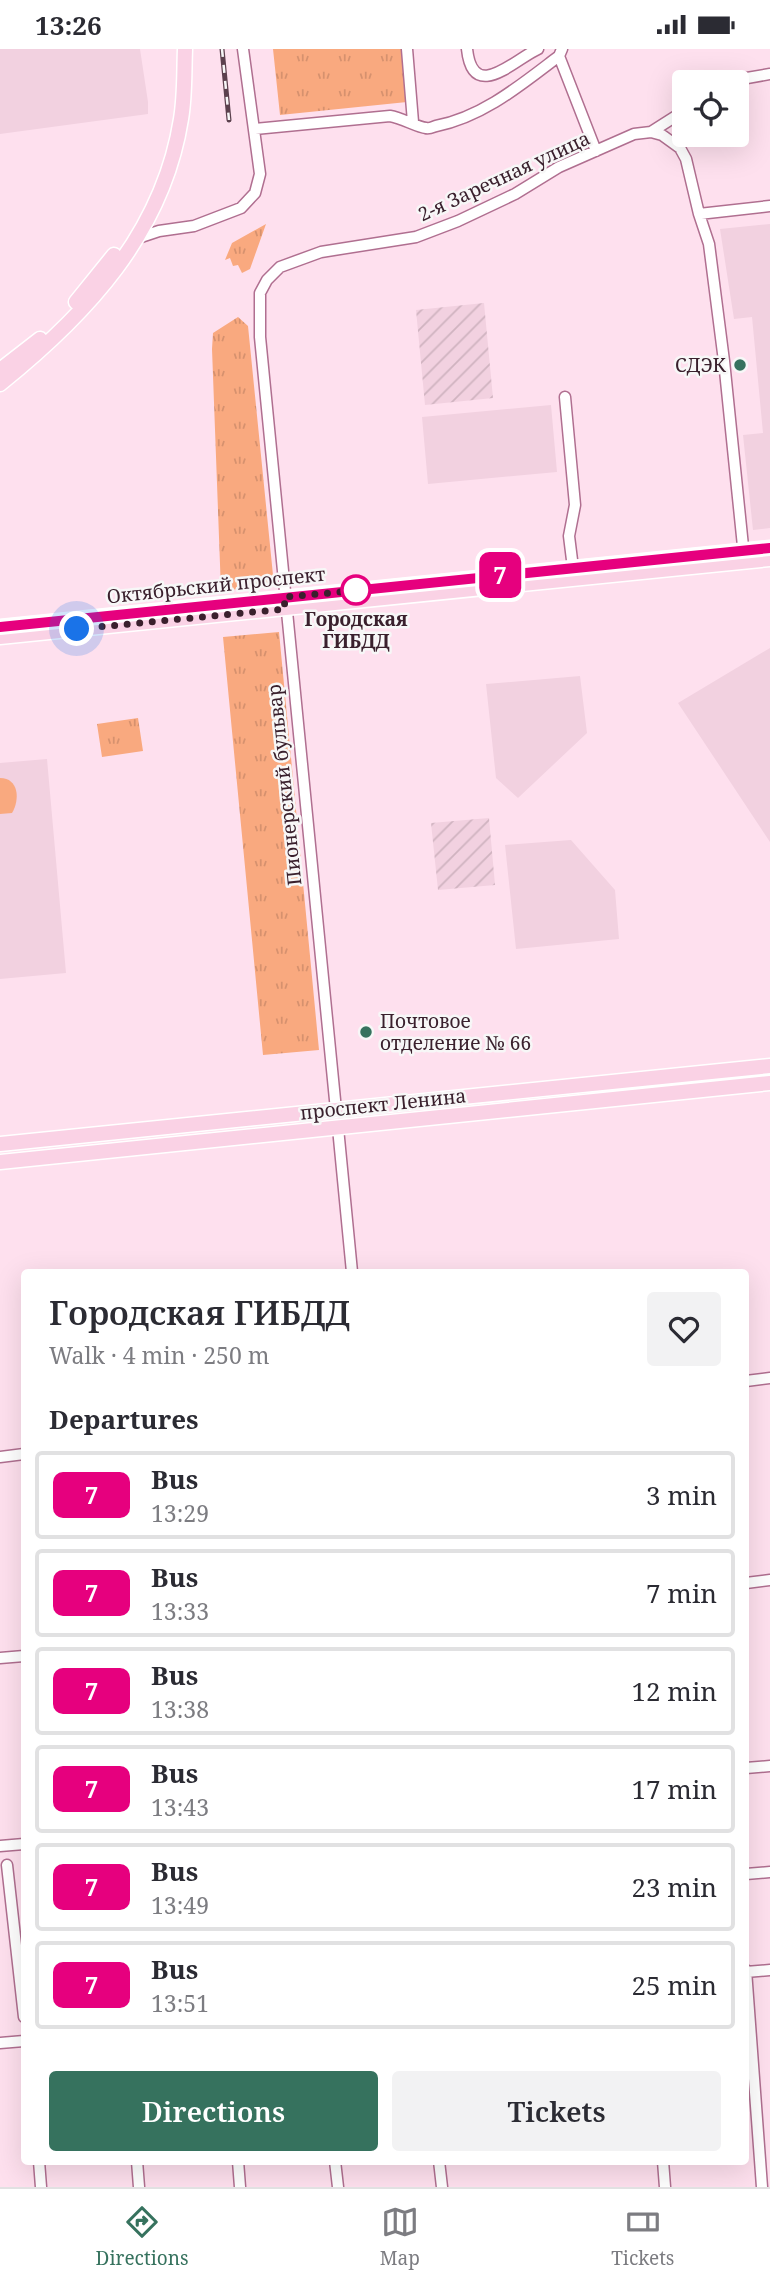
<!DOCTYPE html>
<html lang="en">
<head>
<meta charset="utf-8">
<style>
	body { margin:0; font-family:"Noto Serif",serif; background:#f2f2f3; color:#2b2b33; height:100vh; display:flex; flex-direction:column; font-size:26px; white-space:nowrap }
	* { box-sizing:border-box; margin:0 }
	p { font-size:23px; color:#7c7c81 }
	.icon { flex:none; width:38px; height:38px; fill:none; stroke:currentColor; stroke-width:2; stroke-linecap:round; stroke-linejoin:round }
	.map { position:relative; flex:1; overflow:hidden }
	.side { position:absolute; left:21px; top:1220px; width:728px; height:896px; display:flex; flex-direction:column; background:#fff; border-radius:7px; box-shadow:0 7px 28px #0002 }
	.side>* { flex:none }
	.badge { padding:0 14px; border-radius:10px; font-size:24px; line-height:46px }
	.tools { position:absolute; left:672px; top:21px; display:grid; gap:14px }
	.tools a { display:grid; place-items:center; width:77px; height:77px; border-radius:7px; background:#fff; box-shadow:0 7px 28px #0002; font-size:35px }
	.you { position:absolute; width:35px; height:35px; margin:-18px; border:5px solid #fff; border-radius:50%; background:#1a73e8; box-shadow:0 0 0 10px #1a73e833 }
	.map>.badge { position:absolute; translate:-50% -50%; box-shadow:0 0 0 4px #fff }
	h2 { padding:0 28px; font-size:26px; line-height:63px }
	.round { display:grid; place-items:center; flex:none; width:74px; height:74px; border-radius:7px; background:#f2f2f3 }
	.headline { display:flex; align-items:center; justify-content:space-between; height:119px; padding:0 28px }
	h1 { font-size:33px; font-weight:600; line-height:52px }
	.cta { display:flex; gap:14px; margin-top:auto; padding:14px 28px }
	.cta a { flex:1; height:80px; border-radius:7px; background:#36725e; color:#fff; font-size:28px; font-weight:600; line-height:80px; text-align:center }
	.cta a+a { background:#f2f2f3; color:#2b2b33 }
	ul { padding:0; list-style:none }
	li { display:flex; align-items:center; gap:21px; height:88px; margin:0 14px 10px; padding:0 14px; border:4px solid #e1e1e2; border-radius:7px }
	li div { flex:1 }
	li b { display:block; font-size:26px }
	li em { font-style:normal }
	li .badge { min-width:77px; font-weight:700; text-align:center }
	.status { display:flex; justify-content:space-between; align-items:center; height:49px; padding:0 35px; background:#fff; direction:ltr }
	.status svg { height:19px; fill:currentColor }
	.menu { display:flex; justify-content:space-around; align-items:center; height:98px; border-top:2px solid #e1e1e2; background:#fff; font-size:19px; color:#7c7c81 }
	.menu a { display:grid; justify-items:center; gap:4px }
	.menu .active { color:#36725e }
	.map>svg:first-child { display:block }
</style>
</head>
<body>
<div class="status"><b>13:26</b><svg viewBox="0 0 49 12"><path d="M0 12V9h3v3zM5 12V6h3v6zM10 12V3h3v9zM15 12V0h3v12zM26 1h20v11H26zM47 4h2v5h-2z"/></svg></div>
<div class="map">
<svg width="770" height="2138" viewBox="0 0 770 2138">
	<defs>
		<pattern id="industrial-furrows" width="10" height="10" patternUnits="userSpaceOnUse" patternTransform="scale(1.75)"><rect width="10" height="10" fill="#f2d1e0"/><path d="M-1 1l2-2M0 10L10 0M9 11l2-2" fill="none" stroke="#d0b3c0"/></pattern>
		<pattern id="grass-tufts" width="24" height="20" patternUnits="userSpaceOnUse" patternTransform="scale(1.75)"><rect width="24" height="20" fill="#f9a97f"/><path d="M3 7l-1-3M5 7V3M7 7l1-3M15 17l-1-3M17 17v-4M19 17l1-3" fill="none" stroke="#d6916e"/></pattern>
	</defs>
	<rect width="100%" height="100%" fill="#fee0ee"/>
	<path fill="#f2d1e0" d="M 0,0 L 140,0 L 148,53 L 148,65 L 0,85 Z
		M 770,175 L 770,479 L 753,481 L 743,386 L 763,384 L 752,268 L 734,270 L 720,180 Z
		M 551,356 L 557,423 L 428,435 L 422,368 Z
		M 770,599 L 770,793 L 678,654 Z
		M 580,627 L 587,684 L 518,749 L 496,729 L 486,635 Z
		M 47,710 L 66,924 L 0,930 L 0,714 Z
		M 571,791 L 615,841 L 619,890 L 516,900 L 505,796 Z"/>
	<path fill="url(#industrial-furrows)" d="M 484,254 L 493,349 L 425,356 L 416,261 Z
		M 489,769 L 495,836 L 438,841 L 431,774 Z"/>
	<path fill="url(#grass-tufts)" d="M 273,0 L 402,0 L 407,53 L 280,66 Z
		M 266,175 L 250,220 L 242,224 L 238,216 L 233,217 L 230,209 L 225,211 L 232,194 Z
		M 238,268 L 248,277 L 274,536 L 221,542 L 212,300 L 213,284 Z
		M 279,583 L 319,1001 L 263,1006 L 223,588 Z
		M 138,669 L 143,702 L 102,708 L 97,675 Z"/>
	<path fill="#f9a97f" d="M 0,729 C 19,729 20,751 12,764 L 0,765 Z"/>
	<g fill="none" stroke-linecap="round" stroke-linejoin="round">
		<g stroke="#b06f90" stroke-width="13">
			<path id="minor" d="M 407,0 L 413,73
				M 467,0 C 473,55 515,10 538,0
				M 562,0 L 559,7 L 596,102
				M 737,35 L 747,29 L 770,25
				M 255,80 L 390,67 C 402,69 417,78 426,79 C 429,80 433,78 436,77 C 483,68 522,35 559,7
				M 651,83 L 684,62
				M 699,165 L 770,157
				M 138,189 L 159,182 L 194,177 L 241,159 L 255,144 L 260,125 L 243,0
				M 565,348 L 575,456 L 569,487 L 573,519
				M 336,1061 L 260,288 L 260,244 L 267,231 L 280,218 L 321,203 L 416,188 L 458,172 L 515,145 L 559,118 L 634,85 L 651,83 L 662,86 L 680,99 L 686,110 L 699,165 L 709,195 L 724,312 L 744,507
				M 338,1079 L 352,1223
				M 746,1332 L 770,1329
				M 0,1408 L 24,1405
				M 746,1534 L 770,1531
				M 0,1609 L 24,1607
				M 746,1719 L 770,1717
				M 0,1797 L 24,1795
				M 7,1816 L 24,1968
				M 746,1825 L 770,1823
				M 746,1921 L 762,2138
				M 746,1923 L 770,1921
				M 0,1994 L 24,1992
				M 39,2112 L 41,2138
				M 137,2112 L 139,2138
				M 238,2112 L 240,2138
				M 335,2112 L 338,2138
				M 439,2112 L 442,2138
				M 663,2112 L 665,2138"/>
		</g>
		<g stroke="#fff" stroke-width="17">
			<path id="major" d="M 76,253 L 114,206
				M 0,321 L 40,290
				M 0,335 C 87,265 163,184 181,70 C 185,47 184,23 185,0
				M 0,578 L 770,499
				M 0,588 L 770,510
				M 0,1095 L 770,1017
				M 0,1113 L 770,1034"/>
		</g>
		<use href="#minor" stroke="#fff" stroke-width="10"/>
		<use href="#major" stroke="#fad2e5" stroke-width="14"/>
		<g stroke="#5c414e" stroke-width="5">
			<path id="rail" d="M 222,0 L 229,71"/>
		</g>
		<use href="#rail" stroke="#f7f7f7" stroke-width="2.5" stroke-dasharray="8" stroke-linecap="butt"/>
	</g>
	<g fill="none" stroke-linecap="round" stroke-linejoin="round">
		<g stroke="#fff" stroke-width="16">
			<path id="line" d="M 0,578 L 770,499"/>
		</g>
		<use href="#line" stroke="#e6007e" stroke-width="10"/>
		<path stroke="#3a202d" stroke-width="7" stroke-dasharray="0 12.6" d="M 77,580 L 285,560 L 284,548 L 363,541 L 356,541"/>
	</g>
	<g fill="#36725e" stroke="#f7f7f7" stroke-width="2.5">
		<circle cx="740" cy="316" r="7"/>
		<circle cx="366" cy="983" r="7"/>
	</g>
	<circle fill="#fff" stroke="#e6007e" stroke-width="3.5" cx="356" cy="541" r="14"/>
	<g text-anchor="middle" stroke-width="5" stroke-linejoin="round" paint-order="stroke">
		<g font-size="19" fill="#3a202d" stroke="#f7f7f7">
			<text transform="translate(504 127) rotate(-25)" y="7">2-я Заречная улица</text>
			<text transform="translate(216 536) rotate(-6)" y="7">Октябрьский проспект</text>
			<text transform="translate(284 736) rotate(-96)" y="7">Пионерский бульвар</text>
			<text transform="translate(383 1055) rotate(-6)" y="7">проспект Ленина</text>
		</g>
		<g font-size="19" fill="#3a202d" stroke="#f7f7f7" text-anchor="end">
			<text x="726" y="323">СДЭК</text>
			<text x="380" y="979" text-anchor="start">Почтовое<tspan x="380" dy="22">отделение № 66</tspan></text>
		</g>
		<g font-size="19" font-weight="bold" fill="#3a202d" stroke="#f7f7f7">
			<text x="356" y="577">Городская<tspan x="356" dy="22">ГИБДД</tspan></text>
		</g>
	</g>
</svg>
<div class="tools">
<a><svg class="icon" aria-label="locate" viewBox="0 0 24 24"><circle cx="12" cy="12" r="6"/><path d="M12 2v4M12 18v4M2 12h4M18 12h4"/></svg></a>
</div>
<div class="you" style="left:77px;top:580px"></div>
<b class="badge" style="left:500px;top:526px;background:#e6007e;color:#fff">7</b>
<section class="side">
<div class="headline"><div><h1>Городская ГИБДД</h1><p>Walk · 4 min · 250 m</p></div><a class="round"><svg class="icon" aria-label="heart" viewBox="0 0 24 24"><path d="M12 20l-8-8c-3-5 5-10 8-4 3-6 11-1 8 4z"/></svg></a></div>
<h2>Departures</h2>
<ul>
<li><span class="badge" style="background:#e6007e;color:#fff">7</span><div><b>Bus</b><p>13:29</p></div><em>3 min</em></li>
<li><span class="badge" style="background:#e6007e;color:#fff">7</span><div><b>Bus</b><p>13:33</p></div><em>7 min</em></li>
<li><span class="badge" style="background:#e6007e;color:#fff">7</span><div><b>Bus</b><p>13:38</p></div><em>12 min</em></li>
<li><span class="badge" style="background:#e6007e;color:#fff">7</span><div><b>Bus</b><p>13:43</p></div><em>17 min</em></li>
<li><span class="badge" style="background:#e6007e;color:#fff">7</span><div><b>Bus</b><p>13:49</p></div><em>23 min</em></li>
<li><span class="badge" style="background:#e6007e;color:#fff">7</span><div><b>Bus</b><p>13:51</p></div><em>25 min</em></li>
</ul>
<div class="cta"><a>Directions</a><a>Tickets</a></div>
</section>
</div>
<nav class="menu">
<a class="active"><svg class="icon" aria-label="directions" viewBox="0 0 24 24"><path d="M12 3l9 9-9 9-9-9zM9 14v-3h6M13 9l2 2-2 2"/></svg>Directions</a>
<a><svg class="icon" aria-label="map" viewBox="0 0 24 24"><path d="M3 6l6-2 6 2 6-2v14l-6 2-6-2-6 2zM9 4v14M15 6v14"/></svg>Map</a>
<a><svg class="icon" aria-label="tickets" viewBox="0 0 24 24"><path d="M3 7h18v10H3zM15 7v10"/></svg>Tickets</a>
</nav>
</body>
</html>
